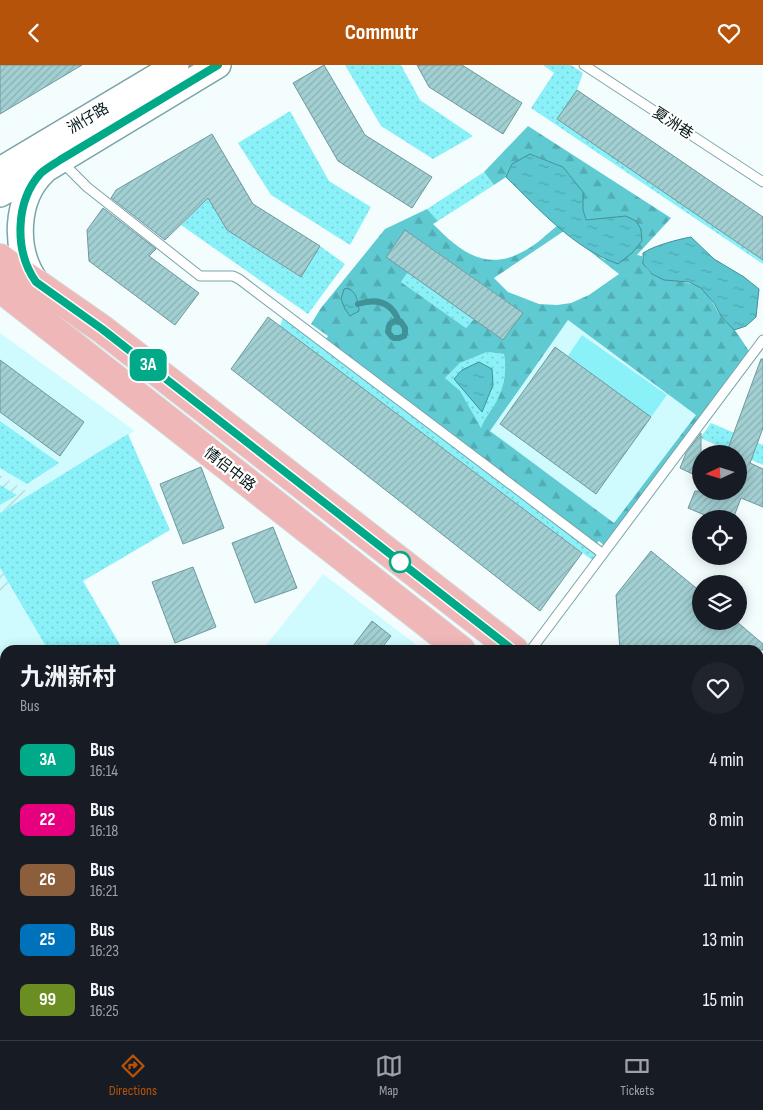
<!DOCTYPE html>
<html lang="en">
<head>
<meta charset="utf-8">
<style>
	body { margin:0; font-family:"Sofia Sans Condensed","Noto Sans SC",sans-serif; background:#20242c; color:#f1f3f6; height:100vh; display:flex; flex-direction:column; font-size:19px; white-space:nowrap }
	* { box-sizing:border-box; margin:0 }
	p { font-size:16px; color:#9ea1a6 }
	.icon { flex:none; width:28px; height:28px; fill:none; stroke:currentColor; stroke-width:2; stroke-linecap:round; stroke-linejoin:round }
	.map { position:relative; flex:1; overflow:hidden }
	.drawer { position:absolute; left:0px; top:580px; width:764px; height:395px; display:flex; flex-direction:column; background:#171b24; border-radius:15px 15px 0 0; box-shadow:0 2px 12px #0003 }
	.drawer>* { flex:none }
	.badge { padding:0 10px; border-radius:8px; font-size:18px; line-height:32px }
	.needle { width:32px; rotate:266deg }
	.fabs { position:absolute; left:692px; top:380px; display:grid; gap:10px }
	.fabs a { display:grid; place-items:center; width:55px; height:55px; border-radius:50%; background:#171b24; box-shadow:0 2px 12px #0003; font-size:25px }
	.map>.badge { position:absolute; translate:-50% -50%; box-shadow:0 0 0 2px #fff }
	.round { display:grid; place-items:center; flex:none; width:52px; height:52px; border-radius:26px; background:#20242c }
	.head { display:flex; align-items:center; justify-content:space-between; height:85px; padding:0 20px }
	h1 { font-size:24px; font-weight:700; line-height:38px }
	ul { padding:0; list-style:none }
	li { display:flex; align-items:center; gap:15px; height:60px; padding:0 20px }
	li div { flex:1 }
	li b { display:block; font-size:19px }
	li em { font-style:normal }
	li .badge { min-width:55px; font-weight:700; text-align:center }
	header { display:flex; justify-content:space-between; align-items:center; height:65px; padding:0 20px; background:#b45309; color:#fff; font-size:22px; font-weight:700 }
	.tabs { display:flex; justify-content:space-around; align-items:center; height:70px; border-top:1px solid #363941; background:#171b24; font-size:14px; color:#9ea1a6 }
	.tabs a { display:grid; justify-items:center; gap:2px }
	.tabs .selected { color:#b45309 }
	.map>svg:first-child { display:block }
</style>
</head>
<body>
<header><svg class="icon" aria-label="back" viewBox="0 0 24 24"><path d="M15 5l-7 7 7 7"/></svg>Commutr<svg class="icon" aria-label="heart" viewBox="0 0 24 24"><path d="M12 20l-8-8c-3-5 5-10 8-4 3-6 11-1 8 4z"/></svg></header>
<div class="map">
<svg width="763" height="975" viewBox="0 0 763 975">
	<defs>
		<pattern id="industrial-furrows" width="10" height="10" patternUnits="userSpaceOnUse" patternTransform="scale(1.25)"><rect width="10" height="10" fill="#cffbff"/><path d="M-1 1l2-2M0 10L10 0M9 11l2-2" fill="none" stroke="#b0d6da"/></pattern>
		<pattern id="grass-dots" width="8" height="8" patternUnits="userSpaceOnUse" patternTransform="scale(1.25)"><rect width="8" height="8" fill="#8af1f9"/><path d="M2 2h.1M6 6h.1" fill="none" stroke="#76ced5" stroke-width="1.8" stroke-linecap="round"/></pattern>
		<pattern id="forest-firs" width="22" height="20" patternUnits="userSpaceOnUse" patternTransform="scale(1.25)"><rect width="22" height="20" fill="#5fcad2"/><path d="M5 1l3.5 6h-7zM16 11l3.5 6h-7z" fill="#51adb4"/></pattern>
		<pattern id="water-ripples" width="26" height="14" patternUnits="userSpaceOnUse" patternTransform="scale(1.25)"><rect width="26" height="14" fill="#5bc6cf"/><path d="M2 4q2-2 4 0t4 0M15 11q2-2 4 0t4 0" fill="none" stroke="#4ea9b1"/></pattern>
		<pattern id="building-hatch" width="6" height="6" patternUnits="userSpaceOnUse" patternTransform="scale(1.25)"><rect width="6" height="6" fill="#a2cfd2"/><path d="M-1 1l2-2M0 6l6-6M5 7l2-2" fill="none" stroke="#8ab1b4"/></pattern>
	</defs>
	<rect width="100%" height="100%" fill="#f4fdfe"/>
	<path fill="#cffbff" d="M 568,255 L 696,350 L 614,458 L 490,366 Z
		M 0,268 L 135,366 L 31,429 L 0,410 Z
		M 323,509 L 422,584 L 262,585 Z
		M 10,520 L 48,585 L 5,585 L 5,837 L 3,838 L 0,834 L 0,526 Z"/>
	<path fill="url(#industrial-furrows)" d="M 0,410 L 31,429 L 0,448 Z
		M 0,503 L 10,520 L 0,526 Z"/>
	<path fill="url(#grass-dots)" d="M 345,0 L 401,0 L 420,35 L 473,71 L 433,94 L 381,61 Z
		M 543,0 L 571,0 L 583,8 L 577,25 L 557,54 L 763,195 L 763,199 L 531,43 L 554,8 Z
		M 290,46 L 329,116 L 371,142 L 350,180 L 271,130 L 238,78 Z
		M 484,107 L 494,120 L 438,156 L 427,144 Z
		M 208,133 L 227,165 L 300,212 L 320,181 L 345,199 L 308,249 L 181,160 Z
		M 408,207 L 474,254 L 466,263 L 401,217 Z
		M 284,249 L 603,489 L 596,498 L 280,261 Z
		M 487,287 L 504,289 C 507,307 504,324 495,340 C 490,348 484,354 481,363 L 445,313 L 460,298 Z
		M 0,356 L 59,398 L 27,419 L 0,403 Z
		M 711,358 L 763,380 L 763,400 L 700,373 Z
		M 128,369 L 170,465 L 83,516 L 123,585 L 48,585 L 0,503 L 0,448 Z
		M 0,420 L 17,430 L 0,440 Z
		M 763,948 L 763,975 L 730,975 L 736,970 L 759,970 L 759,951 Z
		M 110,970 L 172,970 L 175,973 L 110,975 Z
		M 441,970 L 507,970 L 508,975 L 438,975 Z
		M 517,970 L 658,970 L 652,975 L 518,975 Z"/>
	<path fill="url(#forest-firs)" fill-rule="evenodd" d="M 528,61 L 671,153 L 637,190 L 642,191 C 646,222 681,211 699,222 C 709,228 714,241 720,250 C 724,255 729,259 734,264 C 740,272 746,282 752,290 L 607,483 L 599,476 L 593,482 L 323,278 L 328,271 L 311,259 L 321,243 L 385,164 L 427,144 L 438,156 L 433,159 C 461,187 486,208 526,185 C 537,179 547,169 557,161 L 564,166 L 494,213 L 508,227 L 539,239 L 557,240 L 571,238 L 589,230 L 619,209 L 582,180 L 605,195 L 626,151 L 586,155 L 583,145 L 583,127 L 563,102 L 531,89 L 512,99 L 506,112 L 494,120 L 484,107 ZM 405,165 L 522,247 L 503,275 L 474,254 L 466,263 L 401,217 L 408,207 L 386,192 ZM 568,255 L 696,350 L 614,458 L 490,366 ZM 487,287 L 504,289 C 507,307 504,324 495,339 C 490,348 484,354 481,363 L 460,326 L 445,313 L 460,298 Z"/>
	<path fill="#8af1f9" d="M 582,270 L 667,330 L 651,352 L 568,291 Z"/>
	<path fill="url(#water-ripples)" stroke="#419198" d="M 530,89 L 563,102 L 583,127 L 583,145 L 586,155 L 626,151 L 636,156 L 641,164 L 642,176 L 632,188 L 618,199 C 573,183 539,144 506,112 L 512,99 Z
		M 691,172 L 714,194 L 744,212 L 759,224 L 756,252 L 746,261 L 734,265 L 721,251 L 714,238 L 701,223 L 689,217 L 664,215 L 652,209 L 643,199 L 643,188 C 653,181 679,174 691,172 Z
		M 348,223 C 357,228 358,236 359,246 L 350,251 L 345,244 L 341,234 L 344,224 Z
		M 479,297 L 492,304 L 493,320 L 482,347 L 454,314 L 462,305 Z"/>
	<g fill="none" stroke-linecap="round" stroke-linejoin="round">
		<path stroke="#419198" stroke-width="6" d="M 358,239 C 377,233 392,237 399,257 L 395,256 L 390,259
			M 401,257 L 405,263 L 405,268
			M 389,261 L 388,267 L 392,272
			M 394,273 L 399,273 L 404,271"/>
	</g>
	<path fill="url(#building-hatch)" stroke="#6d989c" d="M 0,0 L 82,0 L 0,49 Z
		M 324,0 L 365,70 L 432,112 L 412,143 L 338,96 L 293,18 Z
		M 417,0 L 462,0 L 522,38 L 503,69 L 429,22 Z
		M 577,25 L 763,152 L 763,195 L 557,54 Z
		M 212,69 L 253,139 L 320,181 L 301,212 L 227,165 L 208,133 L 165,175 L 111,133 L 116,125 Z
		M 103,143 L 156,184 L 149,191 L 199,228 L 175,260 L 89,196 L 87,165 Z
		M 405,165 L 523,248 L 503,275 L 386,192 Z
		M 268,252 L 582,488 L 540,546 L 231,304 Z
		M 555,282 L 651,352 L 596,429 L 500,359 Z
		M 761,294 L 763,294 L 763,363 L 750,398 L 763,404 L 763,442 L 741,433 L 733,454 L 714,454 L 688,443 L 695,426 L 739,426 L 739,389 L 726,389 Z
		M 0,295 L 84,357 L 60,391 L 0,347 Z
		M 701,368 L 701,413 L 680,403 L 686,388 Z
		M 201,402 L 224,463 L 183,479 L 160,419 Z
		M 273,462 L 297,523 L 255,538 L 232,478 Z
		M 651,486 L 701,527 L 701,556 L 736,556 L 763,579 L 763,585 L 620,585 L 616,530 Z
		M 193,502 L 216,562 L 175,578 L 152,517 Z
		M 372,556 L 391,571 L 380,585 L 350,585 Z"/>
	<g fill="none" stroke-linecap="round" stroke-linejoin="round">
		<g stroke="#79a5a9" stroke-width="11">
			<path id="lane" d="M 584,0 L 763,117
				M 62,97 L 87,122 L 200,211 L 233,211 L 239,214 L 603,489
				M 531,585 L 763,275"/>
		</g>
		<g stroke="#79a5a9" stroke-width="28">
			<path id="secondary" d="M 0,105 L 176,0
				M 0,129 L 46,104 L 218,0
				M 36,217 C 13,185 15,133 44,106"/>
		</g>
		<g stroke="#d7dada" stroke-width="30">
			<path id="primary" d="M 759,897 L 763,894
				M 759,944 L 763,941
				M 662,975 L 668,970
				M 722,975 L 728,970"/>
		</g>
		<g stroke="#d7dada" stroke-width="30">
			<path id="highway" d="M 0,193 L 102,264 L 514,585
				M 0,223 L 461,585
				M 759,785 L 763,789
				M 759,819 L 763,822"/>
		</g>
		<use href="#lane" stroke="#fff" stroke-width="9"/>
		<use href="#secondary" stroke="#fff" stroke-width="25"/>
		<use href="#primary" stroke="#f5d4d4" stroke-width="28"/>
		<use href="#highway" stroke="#efb7b8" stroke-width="28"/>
	</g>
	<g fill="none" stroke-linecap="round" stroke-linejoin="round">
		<g stroke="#fff" stroke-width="11">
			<path id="line" d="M 218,0 L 60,95 C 54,99 47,103 41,108 C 15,136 14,186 36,217 L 102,264 L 513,585"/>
		</g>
		<use href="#line" stroke="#0a8" stroke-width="8"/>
	</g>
	<circle fill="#fff" stroke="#0a8" stroke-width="2.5" cx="400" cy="497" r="10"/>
	<g text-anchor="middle" stroke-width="4.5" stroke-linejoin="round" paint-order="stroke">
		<g font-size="15" fill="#051617" stroke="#fff">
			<text transform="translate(88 53) rotate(-31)" y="5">洲仔路</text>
			<text transform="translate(673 58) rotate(33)" y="5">夏洲巷</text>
			<text transform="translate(230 404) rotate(38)" y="5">情侣中路</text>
		</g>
	</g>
</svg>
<div class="fabs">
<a><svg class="needle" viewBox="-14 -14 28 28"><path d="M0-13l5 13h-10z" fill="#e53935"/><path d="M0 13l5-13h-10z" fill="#9ea1a6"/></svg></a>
<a><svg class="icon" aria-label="locate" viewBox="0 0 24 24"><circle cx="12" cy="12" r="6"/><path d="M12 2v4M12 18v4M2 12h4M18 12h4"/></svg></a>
<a><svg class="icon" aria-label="layers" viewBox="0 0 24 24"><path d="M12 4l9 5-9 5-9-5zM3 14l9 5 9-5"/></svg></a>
</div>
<b class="badge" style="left:148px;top:300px;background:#0a8;color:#fff">3A</b>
<section class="drawer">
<div class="head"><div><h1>九洲新村</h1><p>Bus</p></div><a class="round"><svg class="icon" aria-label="heart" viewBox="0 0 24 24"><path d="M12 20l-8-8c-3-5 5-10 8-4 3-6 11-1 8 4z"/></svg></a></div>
<ul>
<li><span class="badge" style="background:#0a8;color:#fff">3A</span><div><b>Bus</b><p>16:14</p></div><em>4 min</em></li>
<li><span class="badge" style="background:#e6007e;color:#fff">22</span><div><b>Bus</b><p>16:18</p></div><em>8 min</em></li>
<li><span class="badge" style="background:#8b5e3c;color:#fff">26</span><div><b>Bus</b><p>16:21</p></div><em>11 min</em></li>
<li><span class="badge" style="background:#0072bc;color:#fff">25</span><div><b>Bus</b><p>16:23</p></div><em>13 min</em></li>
<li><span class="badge" style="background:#6b8e23;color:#fff">99</span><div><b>Bus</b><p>16:25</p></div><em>15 min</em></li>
</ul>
</section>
</div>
<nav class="tabs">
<a class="selected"><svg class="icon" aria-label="directions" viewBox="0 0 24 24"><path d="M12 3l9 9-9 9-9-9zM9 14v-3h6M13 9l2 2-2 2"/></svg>Directions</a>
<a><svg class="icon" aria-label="map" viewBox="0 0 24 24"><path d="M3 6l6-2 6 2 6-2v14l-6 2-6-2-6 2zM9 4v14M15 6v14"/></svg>Map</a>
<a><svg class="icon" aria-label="tickets" viewBox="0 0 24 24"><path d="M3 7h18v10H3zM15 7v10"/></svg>Tickets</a>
</nav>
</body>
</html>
